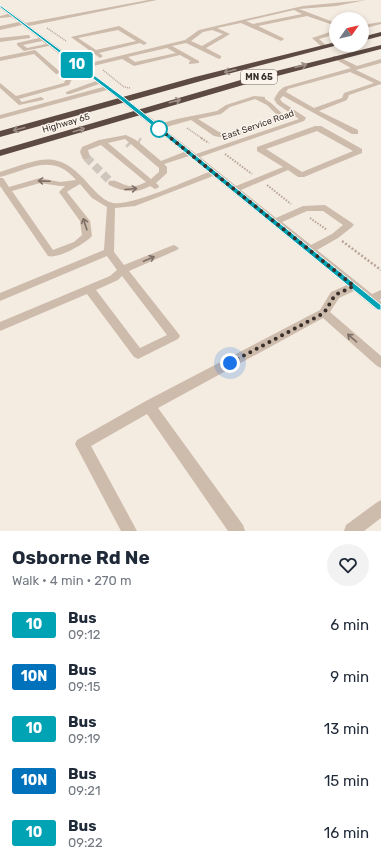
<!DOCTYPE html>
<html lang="en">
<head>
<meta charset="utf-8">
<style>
	body { margin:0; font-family:Rubik,sans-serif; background:#f2f2f3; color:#1f2937; height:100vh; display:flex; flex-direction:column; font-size:15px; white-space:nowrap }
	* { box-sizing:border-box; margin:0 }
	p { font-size:13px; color:#747a83 }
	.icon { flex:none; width:22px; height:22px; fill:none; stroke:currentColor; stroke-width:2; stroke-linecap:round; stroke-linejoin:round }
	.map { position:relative; height:531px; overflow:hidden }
	.sheet { display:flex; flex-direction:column; background:#fff; flex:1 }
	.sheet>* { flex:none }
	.badge { padding:0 8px; border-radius:3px; font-size:14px; line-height:26px }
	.needle { width:26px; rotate:56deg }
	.buttons { position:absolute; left:329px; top:12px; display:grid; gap:8px }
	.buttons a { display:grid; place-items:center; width:40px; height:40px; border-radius:50%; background:#fff; box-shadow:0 2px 6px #0003; font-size:20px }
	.you { position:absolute; width:20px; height:20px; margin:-10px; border:3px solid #fff; border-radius:50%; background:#1a73e8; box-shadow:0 0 0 6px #1a73e833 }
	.map>.badge { position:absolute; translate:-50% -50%; box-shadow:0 0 0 2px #fff }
	.round { display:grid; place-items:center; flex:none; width:42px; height:42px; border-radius:21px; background:#f2f2f3 }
	.overview { display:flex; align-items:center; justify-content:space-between; height:68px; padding:0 12px }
	h1 { font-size:19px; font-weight:700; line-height:30px }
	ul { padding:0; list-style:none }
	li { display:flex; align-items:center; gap:12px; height:52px; padding:0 12px }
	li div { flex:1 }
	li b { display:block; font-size:15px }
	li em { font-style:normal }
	li .badge { min-width:44px; font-weight:700; text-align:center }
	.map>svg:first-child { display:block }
</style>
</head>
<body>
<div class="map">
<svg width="381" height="531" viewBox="0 0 381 531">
	<rect width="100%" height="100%" fill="#f4ebe1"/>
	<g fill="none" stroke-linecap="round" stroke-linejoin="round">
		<path stroke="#cfc6bd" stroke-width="8" stroke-dasharray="8 4" stroke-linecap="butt" d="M 138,141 L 140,142
			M 128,143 L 130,145
			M 86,157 L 112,183"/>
		<path stroke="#b9a596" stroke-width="1.5" stroke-dasharray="1 1" stroke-linecap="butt" d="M 47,28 L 66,41
			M 103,70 L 124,87 L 130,88
			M 187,128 L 203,139"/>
		<path stroke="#b9a596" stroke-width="2" stroke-dasharray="1.5 1.5" stroke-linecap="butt" d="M 201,138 L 209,143
			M 225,154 L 252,174
			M 267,185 L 291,204
			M 310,218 L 327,230"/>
		<path stroke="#b9a596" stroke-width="2.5" stroke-dasharray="2 2" stroke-linecap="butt" d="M 342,241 L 381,270"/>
		<path fill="#cdbbac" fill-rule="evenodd" d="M 148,0 L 157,0 L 29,26 L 82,65 L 185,40 L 199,30 L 303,6 L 366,0 L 336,6 L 299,9 L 336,23 L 336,26 L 307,16 L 258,26 L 283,38 L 284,39 L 281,41 L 241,23 L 217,28 L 230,34 L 206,48 L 221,56 L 221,58 L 219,59 L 186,43 L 172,46 L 199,61 L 199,63 L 189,64 L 189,62 L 191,61 L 180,55 L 134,66 L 122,59 L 85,68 L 159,124 L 177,119 L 217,111 L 226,105 L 254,96 L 265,97 L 265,99 L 271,103 L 286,117 L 231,139 L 214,136 L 191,120 L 163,128 L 196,154 L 299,119 L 277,104 L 274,99 L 279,91 L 284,87 L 351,68 L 333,58 L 333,56 L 337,56 L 357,66 L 381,59 L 381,63 L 356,70 L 381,82 L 381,84 L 349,95 L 347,100 L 319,111 L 358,130 L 358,134 L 352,134 L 283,96 L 280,99 L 282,102 L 305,117 L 306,118 L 304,121 L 200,157 L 236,186 L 283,167 L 257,151 L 257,147 L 315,126 L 321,126 L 362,149 L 362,153 L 304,177 L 298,177 L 288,170 L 241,190 L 276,218 L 303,206 L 325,205 L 352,223 L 354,225 L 352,227 L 338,238 L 317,250 L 372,294 L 381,290 L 381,299 L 379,300 L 381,301 L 381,311 L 377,310 L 354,291 L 339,298 L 330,312 L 381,356 L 381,368 L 377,366 L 323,318 L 158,408 L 243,525 L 245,531 L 228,531 L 147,414 L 91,446 L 137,531 L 121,531 L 75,444 L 77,440 L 144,402 L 320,310 L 331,292 L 347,285 L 213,176 L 135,206 L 115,208 L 114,252 L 124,265 L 171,246 L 174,245 L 179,248 L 177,250 L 129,271 L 178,333 L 180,336 L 178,339 L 138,359 L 134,357 L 87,294 L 0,331 L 0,322 L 110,276 L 117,270 L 107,256 L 0,301 L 0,293 L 104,250 L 107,207 L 92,198 L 80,184 L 68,191 L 67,192 L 90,221 L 92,236 C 85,244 58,259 48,256 L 0,186 L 0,178 L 3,178 L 9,187 L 40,178 L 60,182 L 76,180 C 52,152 29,170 0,177 L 0,172 C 44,158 58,148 91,187 C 97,193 104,201 113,203 C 132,206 188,180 209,172 L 189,156 L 164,164 L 167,167 L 167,173 L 156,183 L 159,186 L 158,188 L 155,189 L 150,186 C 136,194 123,192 109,185 L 108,183 L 109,181 C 122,179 126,193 146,182 L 101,145 L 88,150 L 90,157 L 86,159 L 83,159 L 80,152 L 82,147 L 99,140 L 126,135 L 136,140 L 161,161 L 184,152 L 107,90 L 0,119 L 0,115 L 103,87 L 99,84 L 70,94 L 66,94 L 66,92 L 96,81 L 88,76 L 72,79 L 69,85 L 19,99 L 22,102 L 41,97 L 44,99 L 43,100 L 19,105 L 0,88 L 0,83 L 16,96 L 64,83 L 67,77 L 85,73 L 80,69 L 56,74 L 34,54 L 0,61 L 0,57 L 35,50 L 59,71 L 76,67 L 49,46 L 24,51 L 17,45 L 17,43 L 39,38 L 22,25 L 0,30 L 0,26 L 19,22 L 11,17 L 0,18 L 0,16 L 8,14 L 0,8 L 0,5 L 26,23 ZM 294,10 L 302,14 L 253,24 L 246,21 ZM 212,30 L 223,34 L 202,46 L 191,41 L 203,32 ZM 42,41 L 46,44 L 27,48 L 23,45 ZM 167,48 L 176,53 L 135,62 L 128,57 ZM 350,72 L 374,83 L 344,93 L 342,98 L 314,108 L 286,92 L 288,89 ZM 255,99 L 267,105 L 278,116 L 230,135 L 219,132 L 198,119 L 221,114 L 230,107 ZM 317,131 L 353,151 L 302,172 L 266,149 ZM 125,139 L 159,168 L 159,172 L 151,179 L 108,143 ZM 40,183 L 60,186 L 65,186 L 59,192 L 80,221 L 82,235 L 74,242 L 53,250 L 12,191 ZM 307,211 L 323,211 L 343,225 L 332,234 L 311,245 L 282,222 ZM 122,276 L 167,335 L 140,348 L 96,290 L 118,280 Z
			M 381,22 L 381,24 L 362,29 L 362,25 Z
			M 119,26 L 147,43 L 144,45 L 140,43 L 99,53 L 103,56 L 100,58 L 71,37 ZM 118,30 L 136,41 L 96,50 L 78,38 Z
			M 336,30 L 336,34 L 319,39 L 327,46 L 327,48 L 323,48 L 312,38 Z
			M 28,35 L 30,36 L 30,38 L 0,42 L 0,38 Z
			M 381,500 L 381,518 L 364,531 L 344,531 L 346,525 L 376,503 Z"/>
		<path fill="#5c4a42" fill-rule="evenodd" d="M 381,32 L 381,36 L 362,41 L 362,37 Z
			M 336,42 L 336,45 L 338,45 L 201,81 L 0,137 L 0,131 L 195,77 Z
			M 381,45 L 381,49 L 250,83 L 0,156 L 0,150 L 244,79 Z"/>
	</g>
	<defs><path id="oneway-shaft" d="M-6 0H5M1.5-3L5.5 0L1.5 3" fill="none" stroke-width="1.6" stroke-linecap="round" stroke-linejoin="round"/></defs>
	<g stroke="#9c8e87">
		<use href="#oneway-shaft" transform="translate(301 66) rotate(-15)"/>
		<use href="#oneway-shaft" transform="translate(230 71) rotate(166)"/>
		<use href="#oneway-shaft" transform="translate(175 101) rotate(-16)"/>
		<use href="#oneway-shaft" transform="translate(19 129) rotate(165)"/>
		<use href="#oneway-shaft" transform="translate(79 130) rotate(-16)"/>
	</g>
	<g stroke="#7d6f65">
		<use href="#oneway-shaft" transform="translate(44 181) rotate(-178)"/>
		<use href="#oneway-shaft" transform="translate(131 189) rotate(-5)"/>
		<use href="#oneway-shaft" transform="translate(85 224) rotate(-108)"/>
		<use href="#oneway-shaft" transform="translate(149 259) rotate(-23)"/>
		<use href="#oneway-shaft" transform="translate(352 338) rotate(-139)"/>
	</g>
	<path fill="#00a3b4" stroke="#fff" d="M 0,5 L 126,99 L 381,305 L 381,310 L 378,310 L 122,101 L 0,7 Z"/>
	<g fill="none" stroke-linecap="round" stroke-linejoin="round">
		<path stroke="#3b302b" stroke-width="4" stroke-dasharray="0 7.2" d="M 159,129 L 157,127 L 354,286 L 335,295 L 324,313 L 230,363"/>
	</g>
	<circle fill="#fff" stroke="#00a3b4" stroke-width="2" cx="159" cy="129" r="8"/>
	<g text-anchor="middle" stroke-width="3" stroke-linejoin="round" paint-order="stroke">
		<rect fill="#fbf5ee" stroke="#756b66" stroke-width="1" x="241" y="70" width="36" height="14" rx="3"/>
		<g font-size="9" font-weight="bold" fill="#3b302b">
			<text x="259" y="80">MN 65</text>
		</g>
		<g font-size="9" fill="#3b302b" stroke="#fbf5ee">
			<text transform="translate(66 123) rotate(-16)" y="3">Highway 65</text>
			<text transform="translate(258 125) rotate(-19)" y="3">East Service Road</text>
		</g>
	</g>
</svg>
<div class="buttons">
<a><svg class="needle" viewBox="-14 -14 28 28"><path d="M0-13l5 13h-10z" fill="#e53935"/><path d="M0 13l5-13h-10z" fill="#747a83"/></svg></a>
</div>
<div class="you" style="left:230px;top:363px"></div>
<b class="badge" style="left:77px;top:65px;background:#00a3b4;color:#fff">10</b>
</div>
<section class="sheet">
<div class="overview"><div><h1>Osborne Rd Ne</h1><p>Walk · 4 min · 270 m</p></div><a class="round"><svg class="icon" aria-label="heart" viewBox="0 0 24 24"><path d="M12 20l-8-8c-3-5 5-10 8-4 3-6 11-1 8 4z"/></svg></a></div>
<ul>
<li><span class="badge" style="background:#00a3b4;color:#fff">10</span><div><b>Bus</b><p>09:12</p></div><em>6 min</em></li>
<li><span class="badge" style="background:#0072bc;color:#fff">10N</span><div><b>Bus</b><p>09:15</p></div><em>9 min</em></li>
<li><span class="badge" style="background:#00a3b4;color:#fff">10</span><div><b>Bus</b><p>09:19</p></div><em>13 min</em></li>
<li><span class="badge" style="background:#0072bc;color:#fff">10N</span><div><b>Bus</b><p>09:21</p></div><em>15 min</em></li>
<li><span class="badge" style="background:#00a3b4;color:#fff">10</span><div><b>Bus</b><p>09:22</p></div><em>16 min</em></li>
</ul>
</section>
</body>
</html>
